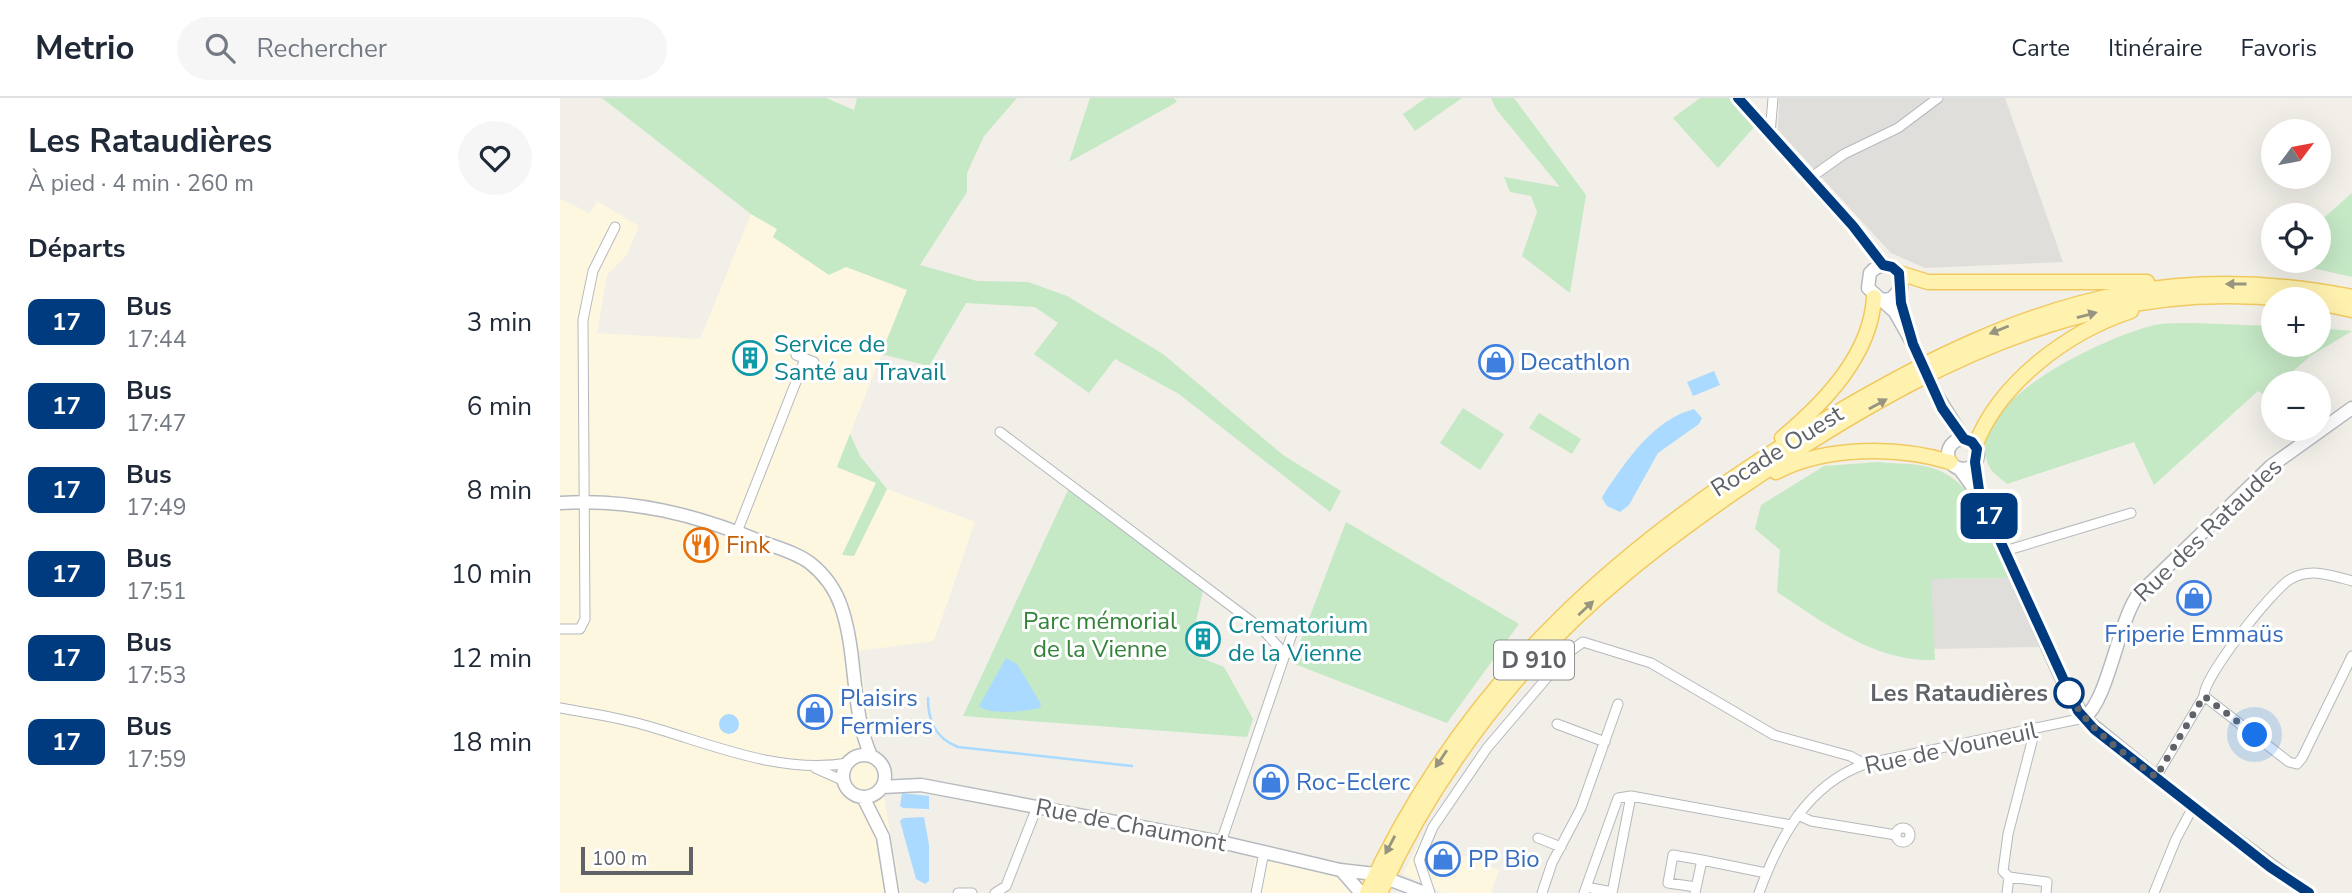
<!DOCTYPE html>
<html lang="fr">
<head>
<meta charset="utf-8">
<style>
	body { margin:0; font-family:"Nunito Sans",sans-serif; background:#f6f6f7; color:#1f2937; height:100vh; display:flex; flex-direction:column; font-size:26px; white-space:nowrap }
	* { box-sizing:border-box; margin:0 }
	p { font-size:23px; color:#747a83 }
	.icon { flex:none; width:38px; height:38px; fill:none; stroke:currentColor; stroke-width:2; stroke-linecap:round; stroke-linejoin:round }
	.map { position:relative; flex:1; overflow:hidden }
	.sheet { display:flex; flex-direction:column; background:#fff; width:560px }
	.sheet>* { flex:none }
	.badge { padding:0 14px; border-radius:10px; font-size:24px; line-height:46px }
	.needle { width:46px; rotate:58deg }
	.controls { position:absolute; left:1701px; top:21px; display:grid; gap:14px }
	.controls a { display:grid; place-items:center; width:70px; height:70px; border-radius:50%; background:#fff; box-shadow:0 7px 28px #0002; font-size:35px }
	.scale { position:absolute; left:21px; bottom:18px; width:112px; box-sizing:border-box; padding-left:7px; border:4px solid #5f6368; border-top:0; font-size:19px; line-height:24px; white-space:nowrap; color:#5f6368; -webkit-text-stroke:5px #fff; paint-order:stroke }
	.you { position:absolute; width:35px; height:35px; margin:-18px; border:5px solid #fff; border-radius:50%; background:#1a73e8; box-shadow:0 0 0 10px #1a73e833 }
	.map>.badge { position:absolute; translate:-50% -50%; box-shadow:0 0 0 4px #fff }
	h2 { padding:0 28px; font-size:26px; line-height:63px }
	.round { display:grid; place-items:center; flex:none; width:74px; height:74px; border-radius:37px; background:#f6f6f7 }
	.head { display:flex; align-items:center; justify-content:space-between; height:119px; padding:0 28px }
	h1 { font-size:33px; font-weight:700; line-height:52px }
	ul { padding:0; list-style:none }
	li { display:flex; align-items:center; gap:21px; height:84px; padding:0 28px }
	li div { flex:1 }
	li b { display:block; font-size:26px }
	li em { font-style:normal }
	li .badge { min-width:77px; font-weight:700; text-align:center }
	header { display:flex; align-items:center; gap:42px; box-sizing:border-box; height:98px; padding:0 35px; background:#fff; border-bottom:2px solid #e0e1e3 }
	header strong { font-size:33px }
	nav { display:flex; gap:38px; margin-inline-start:auto; font-size:24px }
	.search { width:490px; height:63px; background:#f6f6f7; display:flex; align-items:center; gap:18px; box-sizing:border-box; padding:0 24px; border-radius:38px; color:#747a83; font-size:26px }
	main { display:flex; flex:1; min-height:0 }
	.map>svg:first-child { display:block }
</style>
</head>
<body>
<header>
<strong>Metrio</strong>
<div class="search"><svg class="icon" aria-label="search" viewBox="0 0 24 24"><circle cx="10" cy="10" r="6"/><path d="M15 15l6 6"/></svg>Rechercher</div>
<nav><a>Carte</a><a>Itinéraire</a><a>Favoris</a></nav>
</header>
<main>
<section class="sheet">
<div class="head"><div><h1>Les Rataudières</h1><p>À pied · 4 min · 260 m</p></div><a class="round"><svg class="icon" aria-label="heart" viewBox="0 0 24 24"><path d="M12 20l-8-8c-3-5 5-10 8-4 3-6 11-1 8 4z"/></svg></a></div>
<h2>Départs</h2>
<ul>
<li><span class="badge" style="background:#003b80;color:#fff">17</span><div><b>Bus</b><p>17:44</p></div><em>3 min</em></li>
<li><span class="badge" style="background:#003b80;color:#fff">17</span><div><b>Bus</b><p>17:47</p></div><em>6 min</em></li>
<li><span class="badge" style="background:#003b80;color:#fff">17</span><div><b>Bus</b><p>17:49</p></div><em>8 min</em></li>
<li><span class="badge" style="background:#003b80;color:#fff">17</span><div><b>Bus</b><p>17:51</p></div><em>10 min</em></li>
<li><span class="badge" style="background:#003b80;color:#fff">17</span><div><b>Bus</b><p>17:53</p></div><em>12 min</em></li>
<li><span class="badge" style="background:#003b80;color:#fff">17</span><div><b>Bus</b><p>17:59</p></div><em>18 min</em></li>
</ul>
</section>
<div class="map">
<svg width="1792" height="795" viewBox="0 0 1792 795">
	<rect width="100%" height="100%" fill="#f1efe8"/>
	<path fill="#fef7e0" d="M 0,101 L 30,115 L 37,103 L 79,128 L 67,157 L 47,177 L 37,235 L 140,241 L 191,116 L 218,132 L 213,139 L 347,192 L 277,369 L 316,385 L 294,458 L 327,391 L 415,424 L 374,543 L 298,553 L 341,795 L 0,795 Z
		M 861,741 L 939,772 L 931,795 L 883,795 L 843,776 Z
		M 696,756 L 786,782 L 793,795 L 690,795 Z"/>
	<path fill="#e0deda" d="M 1219,0 L 1445,0 L 1503,164 L 1365,170 L 1331,155 L 1218,32 Z
		M 1449,480 L 1479,549 L 1374,551 L 1370,481 Z"/>
	<path fill="#c5e8c5" d="M 42,0 L 266,0 L 294,12 L 297,0 L 457,0 L 424,38 L 407,75 L 407,94 L 360,167 L 417,183 L 468,184 L 507,198 L 603,256 L 723,357 L 781,393 L 770,414 L 619,296 L 555,261 L 529,295 L 474,256 L 498,225 L 475,209 L 406,205 L 369,268 L 321,256 L 347,192 L 286,169 L 269,177 L 213,139 L 217,131 L 191,116 Z
		M 530,0 L 614,0 L 617,4 L 509,64 Z
		M 866,0 L 902,0 L 855,33 L 843,16 Z
		M 931,0 L 954,0 L 1026,97 L 1010,195 L 962,158 L 977,114 L 971,98 L 950,94 L 944,79 L 1000,89 L 936,11 Z
		M 1140,0 L 1169,0 L 1195,28 L 1158,70 L 1113,20 Z
		M 1792,95 L 1792,179 L 1722,163 L 1759,163 L 1759,124 Z
		M 1633,225 L 1713,228 L 1713,247 L 1759,247 L 1759,230 L 1792,233 L 1749,259 L 1720,285 L 1713,285 L 1713,292 L 1706,298 L 1698,293 L 1594,387 L 1574,344 L 1447,386 C 1443,382 1435,377 1431,372 C 1393,308 1546,239 1591,228 C 1604,224 1620,226 1633,225 Z
		M 903,310 L 944,336 L 920,372 L 880,345 Z
		M 979,315 L 1021,341 L 1012,356 L 969,330 Z
		M 290,336 L 300,358 L 327,391 L 294,458 L 282,457 L 316,385 L 277,369 Z
		M 1319,364 C 1335,366 1354,365 1369,369 C 1419,383 1430,437 1449,480 L 1371,481 L 1375,562 C 1314,564 1267,526 1217,494 L 1220,452 L 1195,431 L 1201,407 L 1264,368 Z
		M 508,392 L 643,492 L 629,555 L 664,569 L 693,621 L 687,639 L 403,618 Z
		M 786,424 L 959,526 L 887,625 L 732,565 Z"/>
	<path fill="#aadaff" d="M 1154,273 L 1160,287 L 1133,298 L 1127,284 Z
		M 1134,311 L 1142,320 L 1139,326 L 1098,355 L 1069,407 L 1060,414 L 1047,408 L 1042,400 L 1045,394 C 1068,361 1093,322 1134,311 Z
		M 446,560 L 457,566 L 481,606 L 480,610 C 465,613 431,618 419,608 Z
		M159 626a10 10 0 1 1 20 0a10 10 0 1 1-20 0Z
		M 342,695 L 369,698 L 369,711 L 343,710 L 340,708 Z
		M 364,719 L 369,747 L 369,783 L 365,786 L 356,781 L 340,723 L 343,720 Z"/>
	<g fill="none" stroke-linecap="round" stroke-linejoin="round">
		<path stroke="#aadaff" stroke-width="2.5" d="M 368,600 C 368,623 375,640 398,649 L 572,668"/>
		<g stroke="#b5b8bc" stroke-width="11">
			<path id="street" d="M 1210,36 L 1213,0
				M 1250,80 L 1284,56 L 1338,30 L 1378,0
				M 236,257 L 254,264
				M 440,334 L 703,532 L 725,556
				M 177,434 L 245,261
				M 1445,453 L 1571,415
				M 0,531 L 20,531 L 25,521 L 23,222 L 33,173 L 55,129
				M 1644,598 L 1729,664 L 1737,666 L 1742,660 L 1792,558
				M 0,610 C 28,615 56,619 84,627 C 149,645 219,677 288,665
				M 997,626 L 1045,644
				M 255,670 L 284,683
				M 1596,679 L 1644,598 C 1643,579 1712,493 1729,482 C 1749,469 1771,477 1792,483
				M 1071,698 L 1231,727
				M 1238,717 L 1251,723 L 1336,737
				M1336 737a7 7 0 1 1 14 0a7 7 0 1 1-14 0Z
				M 978,740 L 1001,749
				M 661,744 L 732,536
				M 1449,779 L 1487,784 L 1486,795
				M 1026,789 L 1052,794
				M 1136,789 L 1108,785 L 1113,757 L 1142,762
				M 398,795 L 412,795
				M 435,795 L 446,788 L 477,709
				M 696,795 L 704,754
				M 870,795 L 859,762 L 873,729 L 927,650 L 1008,555 L 1023,544 L 1091,565 L 1214,637 L 1290,658 L 1305,666
				M 982,795 L 992,765 L 1021,710 L 1058,606
				M 1024,795 L 1058,700 L 1071,698 L 1052,795
				M 1135,795 L 1142,762 L 1206,775
				M 1199,795 C 1219,740 1247,687 1305,666 L 1524,620
				M 1447,795 L 1449,779 L 1443,773 L 1448,736 L 1475,632
				M 1594,795 L 1616,741 L 1633,709"/>
		</g>
		<g stroke="#b6babf" stroke-width="15">
			<path id="secondary" d="M 1178,0 L 1293,128 L 1323,167
				M 1321,202 L 1331,201 L 1341,190 L 1339,175 C 1330,166 1319,165 1310,175 L 1308,190 L 1335,214 L 1353,246
				M 1376,296 L 1404,341
				M1388 356a15 15 0 1 1 30 0a15 15 0 1 1-30 0Z
				M 1399,370 L 1420,399 L 1501,579 L 1524,620 L 1633,709 L 1748,795
				M 0,405 C 71,400 137,417 202,444 C 218,450 237,455 250,465 C 264,476 275,491 281,508 C 298,557 290,610 311,658
				M 1524,620 C 1548,602 1557,529 1577,498 L 1711,368 L 1792,310
				M283 678a21 21 0 1 1 42 0a21 21 0 1 1-42 0Z
				M 322,689 L 361,687 L 661,744 L 780,772 L 815,776 L 865,795
				M 303,699 L 323,739 L 332,795
				M 781,772 L 801,795"/>
		</g>
		<g stroke="#f2c960" stroke-width="17">
			<path id="primary" d="M 1339,175 L 1368,184 L 1587,184
				M 1759,205 L 1792,212
				M 1222,340 C 1264,305 1311,257 1314,199
				M 1415,348 C 1439,285 1507,234 1571,213
				M 1216,374 C 1265,348 1338,348 1390,364
				M 807,795 C 907,577 1069,438 1271,318 C 1362,264 1461,214 1566,195 C 1641,181 1717,184 1792,199
				M 820,795 C 857,713 908,637 967,570 C 1028,501 1101,445 1176,393 C 1287,317 1412,241 1545,212 C 1605,198 1665,195 1727,201"/>
		</g>
		<use href="#street" stroke="#fff" stroke-width="9"/>
		<use href="#secondary" stroke="#fff" stroke-width="12"/>
		<use href="#primary" stroke="#fff2af" stroke-width="14"/>
		<g stroke="#b6babf" stroke-width="15" stroke-linecap="butt">
			<path id="secondary-bridge" d="M 1353,246 L 1376,296"/>
		</g>
		<use href="#secondary-bridge" stroke="#fff" stroke-width="12"/>
	</g>
	<defs><path id="oneway-solid" d="M-6-.8H1V-3.2L6.5 0L1 3.2V.8H-6Z" transform="scale(1.75)"/></defs>
	<g fill="#979581">
		<use href="#oneway-solid" transform="translate(1676 186) rotate(-180)"/>
		<use href="#oneway-solid" transform="translate(1527 217) rotate(-15)"/>
		<use href="#oneway-solid" transform="translate(1439 232) rotate(158)"/>
		<use href="#oneway-solid" transform="translate(1318 306) rotate(-29)"/>
		<use href="#oneway-solid" transform="translate(1026 510) rotate(-43)"/>
		<use href="#oneway-solid" transform="translate(881 661) rotate(124)"/>
		<use href="#oneway-solid" transform="translate(830 747) rotate(118)"/>
	</g>
	<g fill="none" stroke-linecap="round" stroke-linejoin="round">
		<g stroke="#fff" stroke-width="16">
			<path id="line" d="M 1178,0 L 1293,128 L 1323,167 L 1332,169 L 1339,175 L 1341,205 L 1353,246 L 1382,310 L 1404,341 L 1412,344 L 1417,351 L 1415,364 L 1420,399 L 1518,613 L 1534,631 L 1710,769 L 1749,795"/>
		</g>
		<use href="#line" stroke="#003b80" stroke-width="10"/>
		<path stroke="#5f6368" stroke-width="7" stroke-dasharray="0 12.6" d="M 1509,595 L 1507,592 C 1526,631 1562,653 1596,679 L 1644,598 L 1695,637"/>
	</g>
	<defs>
		<g id="building-ring" transform="scale(1.75)"><circle r="9.5" fill="#fff" stroke="#0f9aa8" stroke-width="1.5"/><path d="M-4-6H4V6H1V3H-1V6H-4ZM-2.5-4.3h1.7v1.8h-1.7ZM.8-4.3h1.7v1.8H.8ZM-2.5-1h1.7V.8h-1.7ZM.8-1h1.7V.8H.8Z" fill="#0f9aa8"/></g>
		<g id="shop-ring" transform="scale(1.75)"><circle r="9.5" fill="#fff" stroke="#3f7fe0" stroke-width="1.5"/><path d="M-5-2.5h2.3a2.7 3.5 0 0 1 5.4 0H5L5.5 6h-11ZM-1.5-2.5h3a1.5 2.3 0 0 0-3 0Z" fill="#3f7fe0"/></g>
		<g id="restaurant-ring" transform="scale(1.75)"><circle r="9.5" fill="#fff" stroke="#e8710a" stroke-width="1.5"/><path d="M-5-6h1v4h1v-4h1v4h1v-4h1v5L-1.5 .5V6h-2V.5L-5-1ZM5-6V6H3V1.5H1.5Q1.5-4 5-6Z" fill="#e8710a"/></g>
	</defs>
	<g fill-rule="evenodd">
		<use href="#building-ring" x="190" y="260"/>
		<use href="#shop-ring" x="936" y="264"/>
		<use href="#restaurant-ring" x="141" y="447"/>
		<use href="#shop-ring" x="1634" y="500"/>
		<use href="#building-ring" x="643" y="541"/>
		<use href="#shop-ring" x="255" y="614"/>
		<use href="#shop-ring" x="711" y="684"/>
		<use href="#shop-ring" x="883" y="761"/>
	</g>
	<circle fill="#fff" stroke="#003b80" stroke-width="3.5" cx="1509" cy="595" r="14"/>
	<g text-anchor="middle" stroke-width="6" stroke-linejoin="round" paint-order="stroke">
		<rect fill="#fff" stroke="#8f9295" stroke-width="2" x="934" y="542.5" width="80" height="39" rx="5"/>
		<g font-size="23" font-weight="bold" fill="#5f6368">
			<text x="974" y="570">D 910</text>
		</g>
		<g font-size="24" fill="#0d838f" stroke="#fff" text-anchor="start">
			<text x="214" y="254">Service de<tspan x="214" dy="28">Santé au Travail</tspan></text>
			<text x="668" y="535">Crematorium<tspan x="668" dy="28">de la Vienne</tspan></text>
		</g>
		<g font-size="24" fill="#366cbe" stroke="#fff" text-anchor="start">
			<text x="960" y="272">Decathlon</text>
			<text x="1634" y="544" text-anchor="middle">Friperie Emmaüs</text>
			<text x="280" y="608">Plaisirs<tspan x="280" dy="28">Fermiers</tspan></text>
			<text x="736" y="692">Roc-Eclerc</text>
			<text x="908" y="769">PP Bio</text>
		</g>
		<g font-size="24" fill="#5f6368" stroke="#fff">
			<text transform="translate(1217 353) rotate(-32)" y="8">Rocade Ouest</text>
			<text transform="translate(1648 432) rotate(-44)" y="8">Rue des Rataudes</text>
			<text transform="translate(1391 650) rotate(-12)" y="8">Rue de Vouneuil</text>
			<text transform="translate(571 727) rotate(11)" y="8">Rue de Chaumont</text>
		</g>
		<g font-size="24" fill="#c56008" stroke="#fff" text-anchor="start">
			<text x="166" y="455">Fink</text>
		</g>
		<g font-size="24" fill="#348238" stroke="#fff">
			<text x="540" y="531">Parc mémorial<tspan x="540" dy="28">de la Vienne</tspan></text>
		</g>
		<g font-size="24" font-weight="bold" fill="#5f6368" stroke="#fff" text-anchor="end">
			<text x="1488" y="603">Les Rataudières</text>
		</g>
	</g>
</svg>
<div class="controls">
<a><svg class="needle" viewBox="-14 -14 28 28"><path d="M0-13l5 13h-10z" fill="#e53935"/><path d="M0 13l5-13h-10z" fill="#747a83"/></svg></a>
<a><svg class="icon" aria-label="locate" viewBox="0 0 24 24"><circle cx="12" cy="12" r="6"/><path d="M12 2v4M12 18v4M2 12h4M18 12h4"/></svg></a>
<a>+</a>
<a>−</a>
</div>
<div class="scale">100 m</div>
<div class="you" style="left:1695px;top:637px"></div>
<b class="badge" style="left:1429px;top:418px;background:#003b80;color:#fff">17</b>
</div>
</main>
</body>
</html>
